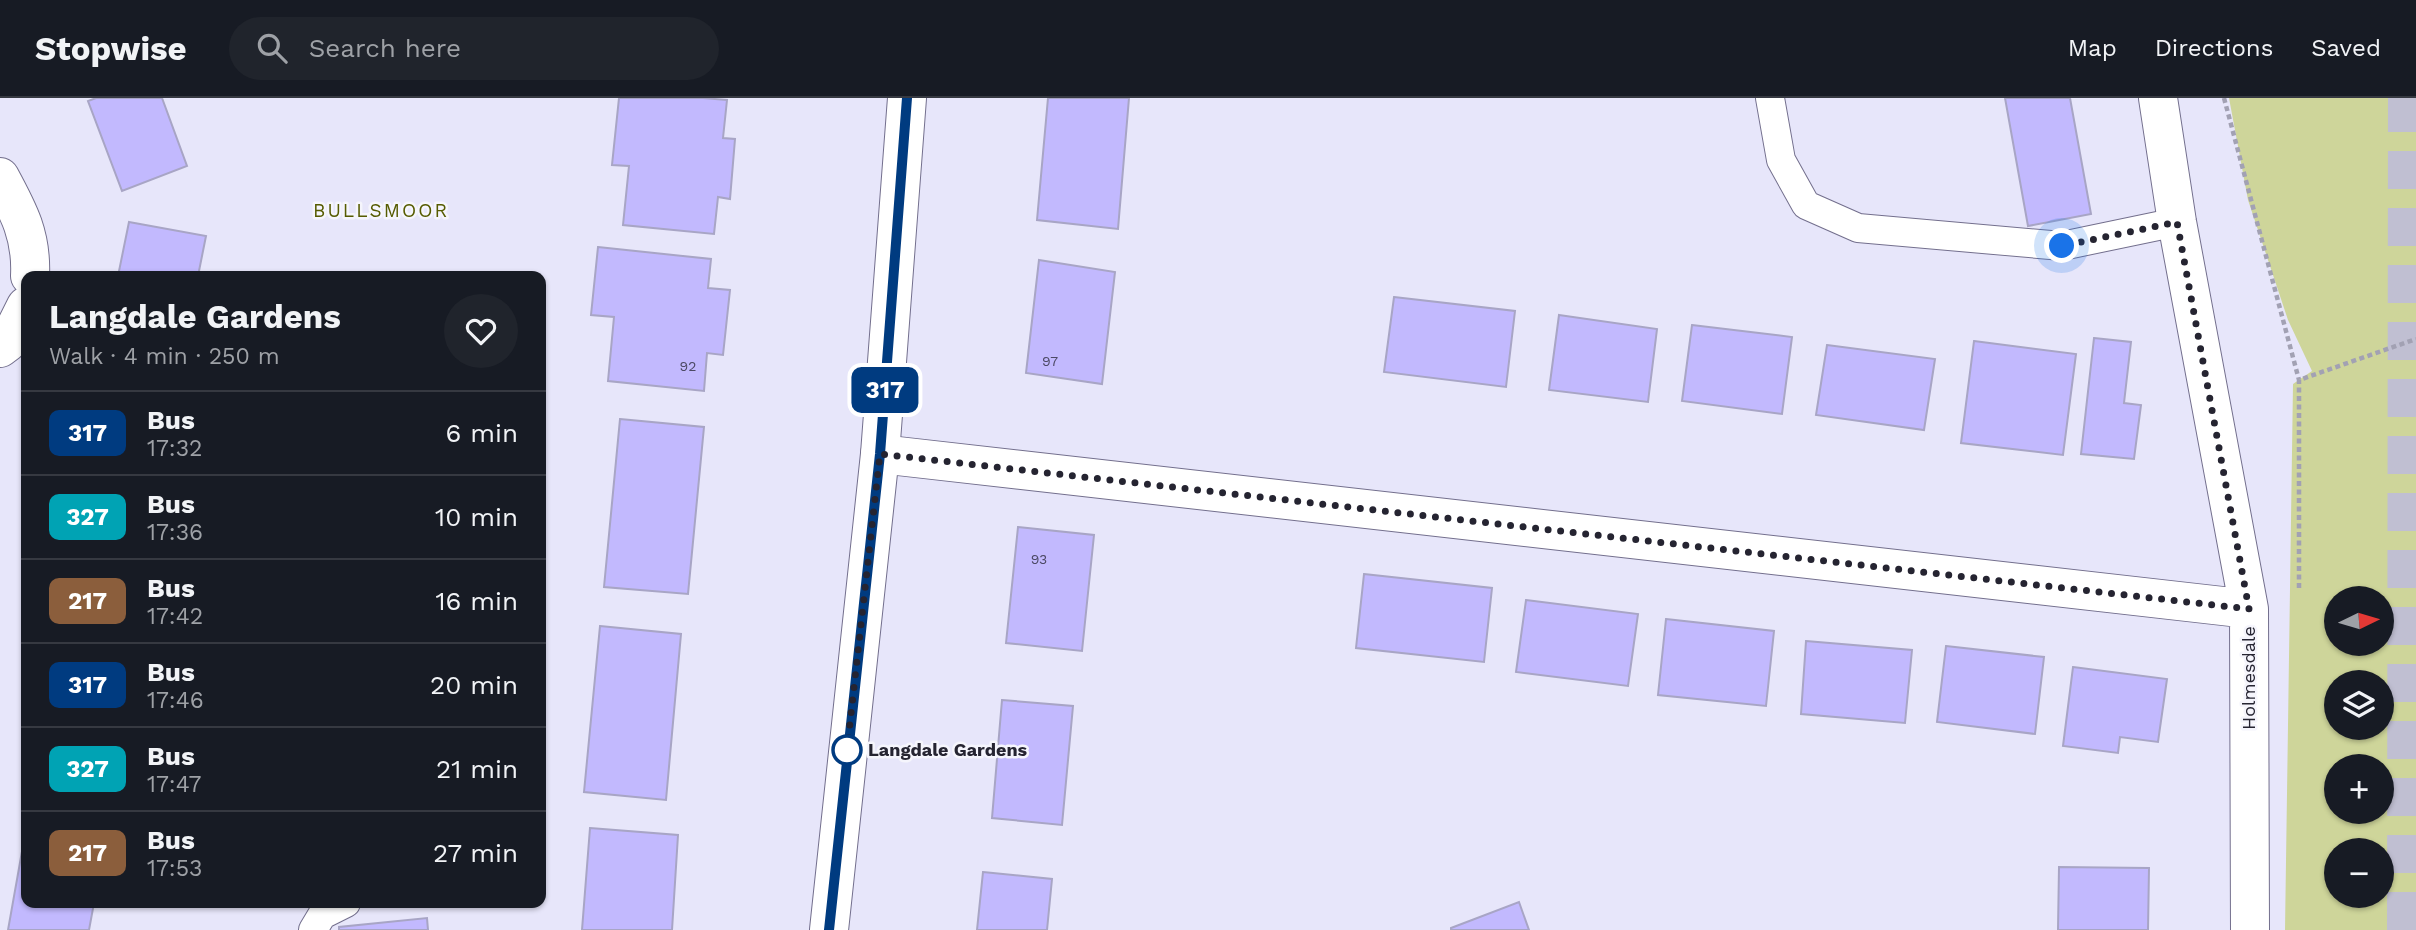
<!DOCTYPE html>
<html lang="en">
<head>
<meta charset="utf-8">
<style>
	body { margin:0; font-family:"Work Sans",sans-serif; background:#20242c; color:#f1f3f6; height:100vh; display:flex; flex-direction:column; font-size:26px; white-space:nowrap }
	* { box-sizing:border-box; margin:0 }
	p { font-size:23px; color:#9ea1a6 }
	.icon { flex:none; width:38px; height:38px; fill:none; stroke:currentColor; stroke-width:2; stroke-linecap:round; stroke-linejoin:round }
	.map { position:relative; flex:1; overflow:hidden }
	.side { position:absolute; left:21px; top:173px; width:525px; height:637px; display:flex; flex-direction:column; background:#171b24; border-radius:14px; box-shadow:0 2px 5px #0004 }
	.side>* { flex:none }
	.badge { padding:0 14px; border-radius:10px; font-size:24px; line-height:46px }
	.needle { width:46px; rotate:85deg }
	.buttons { position:absolute; left:2324px; top:488px; display:grid; gap:14px }
	.buttons a { display:grid; place-items:center; width:70px; height:70px; border-radius:50%; background:#171b24; box-shadow:0 2px 5px #0004; font-size:35px }
	.you { position:absolute; width:35px; height:35px; margin:-18px; border:5px solid #fff; border-radius:50%; background:#1a73e8; box-shadow:0 0 0 10px #1a73e833 }
	.map>.badge { position:absolute; translate:-50% -50%; box-shadow:0 0 0 4px #fff }
	.round { display:grid; place-items:center; flex:none; width:74px; height:74px; border-radius:37px; background:#20242c }
	.headline { display:flex; align-items:center; justify-content:space-between; height:119px; padding:0 28px }
	h1 { font-size:33px; font-weight:700; line-height:52px }
	ul { padding:0; list-style:none }
	li { display:flex; align-items:center; gap:21px; height:84px; padding:0 28px; border-top:2px solid #363941 }
	li div { flex:1 }
	li b { display:block; font-size:26px }
	li em { font-style:normal }
	li .badge { min-width:77px; font-weight:700; text-align:center }
	header { display:flex; align-items:center; gap:42px; box-sizing:border-box; height:98px; padding:0 35px; background:#171b24; border-bottom:2px solid #363941 }
	header strong { font-size:33px }
	nav { display:flex; gap:38px; margin-inline-start:auto; font-size:24px }
	.search { width:490px; height:63px; background:#20242c; display:flex; align-items:center; gap:18px; box-sizing:border-box; padding:0 24px; border-radius:38px; color:#9ea1a6; font-size:26px }
	.map>svg:first-child { display:block }
</style>
</head>
<body>
<header>
<strong>Stopwise</strong>
<div class="search"><svg class="icon" aria-label="search" viewBox="0 0 24 24"><circle cx="10" cy="10" r="6"/><path d="M15 15l6 6"/></svg>Search here</div>
<nav><a>Map</a><a>Directions</a><a>Saved</a></nav>
</header>
<div class="map">
<svg width="2416" height="832" viewBox="0 0 2416 832">
	<rect width="100%" height="100%" fill="#e7e6fa"/>
	<path fill="#ced59a" fill-rule="evenodd" d="M 2229,0 L 2416,0 L 2416,832 L 2285,832 L 2293,286 L 2312,273 L 2288,222 L 2248,102 ZM 2336,500 L 2382,500 L 2382,546 L 2336,546 ZM 2336,584 L 2382,584 L 2382,630 L 2336,630 ZM 2336,668 L 2382,668 L 2382,714 L 2336,714 ZM 2336,752 L 2382,752 L 2382,798 L 2336,798 Z"/>
	<path fill="#c2b9fe" stroke="#a8a5c5" stroke-width="2" d="M 96,0 L 162,0 L 187,68 L 122,93 L 88,3 Z
		M 619,0 L 703,0 L 727,2 L 723,40 L 735,41 L 730,101 L 718,99 L 714,136 L 623,127 L 629,68 L 612,67 Z
		M 1048,0 L 1129,0 L 1118,131 L 1037,122 Z
		M 2005,0 L 2070,0 L 2091,116 L 2028,128 Z
		M 129,124 L 206,138 L 198,178 L 118,178 Z
		M 598,149 L 711,161 L 708,190 L 730,192 L 723,257 L 707,255 L 704,293 L 608,283 L 614,219 L 591,217 Z
		M 1039,162 L 1115,174 L 1102,286 L 1026,275 Z
		M 1394,199 L 1515,213 L 1506,289 L 1384,274 Z
		M 1559,217 L 1657,231 L 1648,304 L 1549,292 Z
		M 1692,227 L 1792,239 L 1782,316 L 1682,303 Z
		M 2094,240 L 2131,244 L 2124,305 L 2141,307 L 2134,361 L 2081,356 Z
		M 1974,243 L 2076,256 L 2063,357 L 1961,345 Z
		M 1827,247 L 1935,261 L 1924,332 L 1816,317 Z
		M 620,321 L 704,329 L 688,496 L 604,489 Z
		M 1018,429 L 1094,437 L 1082,553 L 1006,545 Z
		M 1364,476 L 1492,490 L 1484,564 L 1356,550 Z
		M 1526,502 L 1638,516 L 1628,588 L 1516,574 Z
		M 1666,521 L 1774,533 L 1766,608 L 1658,597 Z
		M 600,528 L 681,536 L 666,702 L 584,694 Z
		M 1806,543 L 1912,552 L 1905,625 L 1801,616 Z
		M 1946,548 L 2044,559 L 2035,636 L 1937,624 Z
		M 2073,569 L 2167,581 L 2158,644 L 2120,639 L 2118,655 L 2063,648 Z
		M 1002,602 L 1073,608 L 1062,727 L 992,720 Z
		M 590,730 L 678,737 L 672,832 L 582,832 Z
		M 24,742 L 26,743 L 26,805 L 94,805 L 89,832 L 8,832 Z
		M 2059,769 L 2149,770 L 2148,832 L 2058,832 Z
		M 983,774 L 1052,781 L 1047,832 L 977,832 Z
		M 1519,804 L 1529,832 L 1451,832 L 1451,830 Z
		M 427,820 L 428,832 L 339,832 L 339,829 Z"/>
	<g fill="none" stroke-linecap="round" stroke-linejoin="round">
		<path stroke="#c0bfd2" stroke-width="38" stroke-dasharray="38 19" stroke-linecap="butt" d="M 2406,832 L 2407,0"/>
		<g stroke="#736f8d" stroke-width="30">
			<path id="lane" d="M 1770,0 L 1781,62 L 1806,107 L 1858,130 L 2062,148 L 2177,124
				M 313,832 L 322,817 L 346,805"/>
		</g>
		<g stroke="#736f8d" stroke-width="40">
			<path id="street" d="M 2158,0 L 2177,124 L 2249,511 L 2250,832
				M 0,79 C 19,114 32,138 30,178
				M 0,250 L 8,244 L 26,208
				M 880,356 L 2249,511"/>
		</g>
		<g stroke="#736f8d" stroke-width="40">
			<path id="primary" d="M 829,832 L 880,356 L 907,0"/>
		</g>
		<path stroke="#a2a1b3" stroke-width="4.5" stroke-dasharray="5 3.5" stroke-linecap="butt" d="M 2224,0 L 2299,282
			M 2299,490 L 2299,282 L 2416,241"/>
		<use href="#lane" stroke="#fff" stroke-width="28"/>
		<use href="#street" stroke="#fff" stroke-width="38"/>
		<use href="#primary" stroke="#fff" stroke-width="38"/>
	</g>
	<g fill="none" stroke-linecap="round" stroke-linejoin="round">
		<g stroke="#fff" stroke-width="16">
			<path id="line" d="M 829,832 L 880,356 L 907,0"/>
		</g>
		<use href="#line" stroke="#003b80" stroke-width="10"/>
		<path stroke="#252431" stroke-width="7" stroke-dasharray="0 12.6" d="M 847,652 L 880,356 L 2249,511 L 2177,124 L 2062,148"/>
	</g>
	<circle fill="#fff" stroke="#003b80" stroke-width="3.5" cx="847" cy="652" r="14"/>
	<g text-anchor="middle" stroke-width="5" stroke-linejoin="round" paint-order="stroke">
		<g font-size="14" fill="#4c4964">
			<text x="1050" y="268">97</text>
			<text x="688" y="273">92</text>
			<text x="1039" y="466">93</text>
		</g>
		<g font-size="18" fill="#252431" stroke="#f5f5fc">
			<text transform="translate(2249 580) rotate(-90)" y="6">Holmesdale</text>
		</g>
		<g font-size="18" font-weight="bold" fill="#252431" stroke="#f5f5fc" text-anchor="start">
			<text x="868" y="658">Langdale Gardens</text>
		</g>
		<g font-size="19" letter-spacing="2" fill="#565b01" stroke="#f5f5fc">
			<text x="381" y="119">BULLSMOOR</text>
		</g>
	</g>
</svg>
<div class="buttons">
<a><svg class="needle" viewBox="-14 -14 28 28"><path d="M0-13l5 13h-10z" fill="#e53935"/><path d="M0 13l5-13h-10z" fill="#9ea1a6"/></svg></a>
<a><svg class="icon" aria-label="layers" viewBox="0 0 24 24"><path d="M12 4l9 5-9 5-9-5zM3 14l9 5 9-5"/></svg></a>
<a>+</a>
<a>−</a>
</div>
<div class="you" style="left:2062px;top:148px"></div>
<b class="badge" style="left:885px;top:292px;background:#003b80;color:#fff">317</b>
<section class="side">
<div class="headline"><div><h1>Langdale Gardens</h1><p>Walk · 4 min · 250 m</p></div><a class="round"><svg class="icon" aria-label="heart" viewBox="0 0 24 24"><path d="M12 20l-8-8c-3-5 5-10 8-4 3-6 11-1 8 4z"/></svg></a></div>
<ul>
<li><span class="badge" style="background:#003b80;color:#fff">317</span><div><b>Bus</b><p>17:32</p></div><em>6 min</em></li>
<li><span class="badge" style="background:#00a3b4;color:#fff">327</span><div><b>Bus</b><p>17:36</p></div><em>10 min</em></li>
<li><span class="badge" style="background:#8b5e3c;color:#fff">217</span><div><b>Bus</b><p>17:42</p></div><em>16 min</em></li>
<li><span class="badge" style="background:#003b80;color:#fff">317</span><div><b>Bus</b><p>17:46</p></div><em>20 min</em></li>
<li><span class="badge" style="background:#00a3b4;color:#fff">327</span><div><b>Bus</b><p>17:47</p></div><em>21 min</em></li>
<li><span class="badge" style="background:#8b5e3c;color:#fff">217</span><div><b>Bus</b><p>17:53</p></div><em>27 min</em></li>
</ul>
</section>
</div>
</body>
</html>
